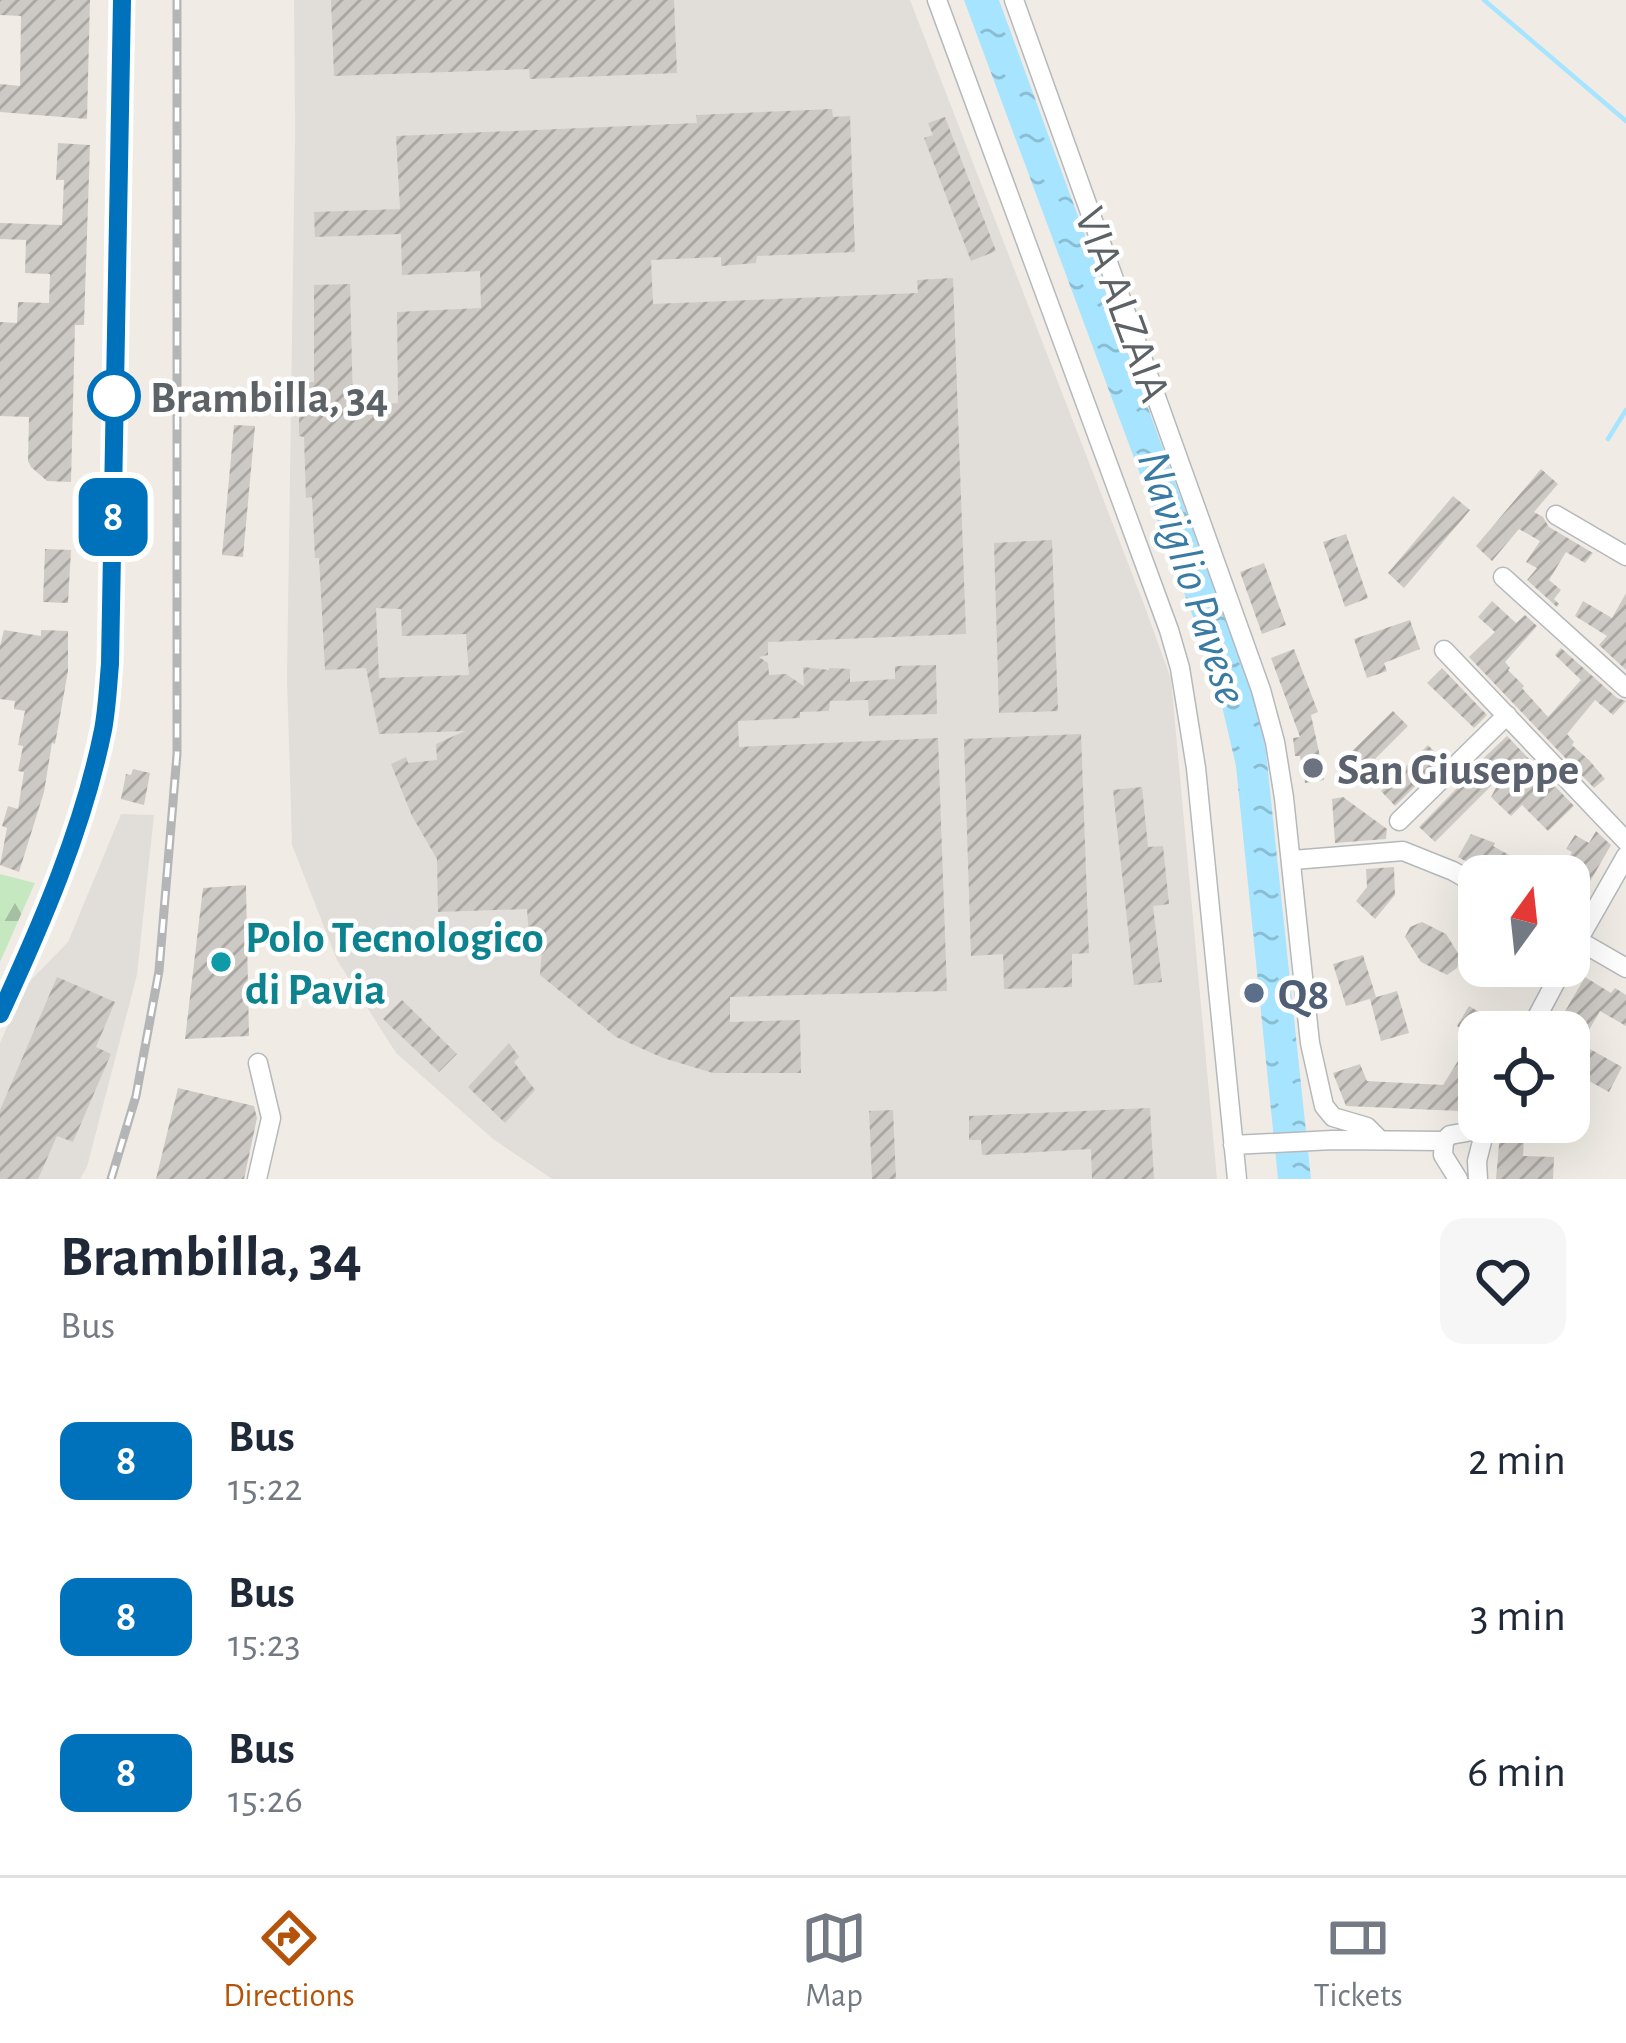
<!DOCTYPE html>
<html lang="en">
<head>
<meta charset="utf-8">
<style>
	body { margin:0; font-family:"Alegreya Sans",sans-serif; background:#f6f6f7; color:#1f2937; height:100vh; display:flex; flex-direction:column; font-size:45px; white-space:nowrap }
	* { box-sizing:border-box; margin:0 }
	p { font-size:39px; color:#747a83 }
	.icon { flex:none; width:66px; height:66px; fill:none; stroke:currentColor; stroke-width:2; stroke-linecap:round; stroke-linejoin:round }
	.map { position:relative; height:1179px; overflow:hidden }
	.side { display:flex; flex-direction:column; background:#fff; flex:1 }
	.side>* { flex:none }
	.badge { padding:0 24px; border-radius:18px; font-size:42px; line-height:78px }
	.needle { width:78px; rotate:15deg }
	.fabs { position:absolute; left:1458px; top:855px; display:grid; gap:24px }
	.fabs a { display:grid; place-items:center; width:132px; height:132px; border-radius:24px; background:#fff; box-shadow:0 12px 48px #0002; font-size:60px }
	.map>.badge { position:absolute; translate:-50% -50%; box-shadow:0 0 0 6px #fff }
	.round { display:grid; place-items:center; flex:none; width:126px; height:126px; border-radius:24px; background:#f6f6f7 }
	.overview { display:flex; align-items:center; justify-content:space-between; height:204px; padding:0 60px }
	h1 { font-size:57px; font-weight:700; line-height:90px }
	ul { padding:0; list-style:none }
	li { display:flex; align-items:center; gap:36px; height:156px; padding:0 60px }
	li div { flex:1 }
	li b { display:block; font-size:45px }
	li em { font-style:normal }
	li .badge { min-width:132px; font-weight:700; text-align:center }
	.menu { display:flex; justify-content:space-around; align-items:center; height:168px; border-top:3px solid #e0e1e3; background:#fff; font-size:33px; color:#747a83 }
	.menu a { display:grid; justify-items:center; gap:6px }
	.menu .current { color:#b45309 }
	.map>svg:first-child { display:block }
</style>
</head>
<body>
<div class="map">
<svg width="1626" height="1179" viewBox="0 0 1626 1179">
	<defs>
		<pattern id="forest-firs" width="22" height="20" patternUnits="userSpaceOnUse" patternTransform="scale(3)"><rect width="22" height="20" fill="#c6e8c1"/><path d="M5 1l3.5 6h-7zM16 11l3.5 6h-7z" fill="#a4bfa1"/></pattern>
		<pattern id="water-ripples" width="26" height="14" patternUnits="userSpaceOnUse" patternTransform="scale(3)"><rect width="26" height="14" fill="#a6e4ff"/><path d="M2 4q2-2 4 0t4 0M15 11q2-2 4 0t4 0" fill="none" stroke="#8abcd2"/></pattern>
		<pattern id="building-hatch" width="6" height="6" patternUnits="userSpaceOnUse" patternTransform="scale(3)"><rect width="6" height="6" fill="#cdc9c4"/><path d="M-1 1l2-2M0 6l6-6M5 7l2-2" fill="none" stroke="#aaa7a3"/></pattern>
	</defs>
	<rect width="100%" height="100%" fill="#f0ece5"/>
	<path fill="#e1ded9" d="M 294,0 L 910,0 L 1145,607 L 1171,679 L 1217,1179 L 552,1179 L 493,1139 L 396,1053 L 337,960 L 292,845 L 287,679 L 295,133 Z
		M 121,814 L 154,815 L 137,975 L 87,1167 L 80,1179 L 0,1179 L 0,1043 L 26,985 L 68,942 Z"/>
	<path fill="url(#forest-firs)" d="M 0,874 L 35,883 L 0,962 Z"/>
	<path fill="url(#water-ripples)" d="M 964,0 L 999,0 L 1251,690 L 1265,743 L 1311,1179 L 1278,1179 L 1236,766 L 1215,676 Z"/>
	<g fill="none" stroke-linecap="round" stroke-linejoin="round">
		<path stroke="#a6e4ff" stroke-width="4.5" d="M 1484,0 L 1626,121
			M 1608,439 L 1626,410"/>
	</g>
	<path fill="url(#building-hatch)" fill-rule="evenodd" d="M 0,0 L 90,0 L 87,119 L 0,112 L 0,84 L 20,86 L 21,16 L 0,15 Z
		M 331,0 L 674,0 L 677,73 L 530,79 L 529,69 L 334,76 Z
		M 832,109 L 833,117 L 850,116 L 855,252 L 757,256 L 756,263 L 721,266 L 721,257 L 651,260 L 653,304 L 918,293 L 917,280 L 953,278 L 966,634 L 768,642 L 768,655 L 759,657 L 768,663 L 769,675 L 786,674 L 804,686 L 803,667 L 829,670 L 829,668 L 850,669 L 850,682 L 895,679 L 895,666 L 936,665 L 937,714 L 869,716 L 868,700 L 830,701 L 829,711 L 800,712 L 800,718 L 738,721 L 739,747 L 938,738 L 947,991 L 730,997 L 730,1022 L 800,1020 L 801,1073 L 713,1073 L 663,1058 L 616,1037 L 540,975 L 542,949 L 529,938 L 527,909 L 438,912 L 437,859 L 412,816 L 391,764 L 406,757 L 408,763 L 437,760 L 436,744 L 465,731 L 379,734 L 366,668 L 325,670 L 319,558 L 315,558 L 312,497 L 306,498 L 304,437 L 299,436 L 299,383 L 314,382 L 314,285 L 350,284 L 353,405 L 398,403 L 397,312 L 481,308 L 480,271 L 402,275 L 401,234 L 315,237 L 314,212 L 400,209 L 396,136 L 697,123 L 696,115 ZM 376,608 L 401,609 L 402,636 L 466,634 L 469,675 L 379,678 Z
		M 945,117 L 996,251 L 971,261 L 924,138 L 933,135 L 928,123 Z
		M 58,143 L 90,145 L 84,325 L 75,325 L 71,482 L 47,481 L 31,467 L 28,461 L 29,417 L 0,416 L 0,322 L 17,323 L 18,302 L 49,303 L 50,274 L 25,273 L 26,240 L 0,239 L 0,223 L 62,225 L 64,180 L 56,180 Z
		M 234,425 L 255,426 L 243,557 L 222,555 Z
		M 1541,469 L 1558,484 L 1534,512 L 1543,517 L 1549,527 L 1593,553 L 1585,563 L 1566,552 L 1549,580 L 1561,590 L 1554,599 L 1559,604 L 1557,607 L 1527,580 L 1537,568 L 1526,562 L 1540,541 L 1519,529 L 1492,561 L 1476,546 Z
		M 1453,496 L 1470,510 L 1404,588 L 1388,573 Z
		M 1346,534 L 1368,598 L 1345,607 L 1323,542 Z
		M 1052,540 L 1058,711 L 999,713 L 994,543 Z
		M 45,549 L 71,550 L 68,603 L 43,602 Z
		M 1264,563 L 1286,625 L 1262,634 L 1240,572 Z
		M 1626,593 L 1626,670 L 1599,645 L 1607,636 L 1575,616 L 1583,601 L 1612,618 Z
		M 1492,601 L 1516,623 L 1525,615 L 1537,626 L 1505,662 L 1510,668 L 1508,670 L 1524,686 L 1522,688 L 1548,717 L 1581,680 L 1555,655 L 1561,648 L 1617,698 L 1626,701 L 1613,715 L 1595,700 L 1567,734 L 1574,742 L 1572,745 L 1589,760 L 1605,779 L 1594,788 L 1469,657 L 1495,632 L 1478,617 Z
		M 1410,620 L 1420,649 L 1384,663 L 1387,671 L 1367,678 L 1354,639 Z
		M 4,630 L 41,636 L 41,630 L 68,631 L 68,671 L 55,744 L 52,743 L 44,792 L 19,872 L 0,865 L 7,828 L 2,826 L 8,806 L 18,809 L 24,772 L 18,771 L 23,746 L 18,745 L 25,711 L 14,709 L 15,701 L 0,699 L 0,646 Z
		M 1294,649 L 1318,712 L 1311,715 L 1324,775 L 1324,780 L 1305,783 L 1300,756 L 1295,756 L 1293,738 L 1300,737 L 1271,658 Z
		M 1442,668 L 1487,715 L 1474,728 L 1427,683 Z
		M 1393,711 L 1408,726 L 1362,772 L 1347,756 Z
		M 1081,734 L 1089,953 L 1072,954 L 1072,987 L 1004,989 L 1003,954 L 971,956 L 964,739 Z
		M 1507,736 L 1574,806 L 1548,831 L 1522,805 L 1511,816 L 1491,797 L 1504,773 L 1435,842 L 1419,827 L 1458,787 L 1456,784 Z
		M 1428,745 L 1442,760 L 1395,806 L 1381,791 Z
		M 133,769 L 150,773 L 144,805 L 121,799 L 126,774 L 131,775 Z
		M 1142,787 L 1148,847 L 1163,846 L 1169,904 L 1153,906 L 1162,982 L 1134,985 L 1113,790 Z
		M 1343,797 L 1387,829 L 1386,839 L 1335,843 L 1332,799 Z
		M 1596,831 L 1611,845 L 1569,918 L 1569,876 L 1558,876 L 1572,852 L 1566,849 L 1575,835 L 1589,843 Z
		M 1471,834 L 1495,843 L 1493,846 L 1547,876 L 1492,876 L 1458,857 Z
		M 1394,867 L 1395,895 L 1375,919 L 1356,901 L 1367,887 L 1366,869 Z
		M 246,885 L 249,1036 L 185,1039 L 203,888 Z
		M 1422,922 L 1446,934 L 1461,958 L 1457,968 L 1447,975 L 1421,962 L 1405,937 L 1410,927 Z
		M 1363,955 L 1376,997 L 1346,1006 L 1333,964 Z
		M 57,977 L 115,1002 L 96,1047 L 111,1054 L 73,1142 L 57,1136 L 38,1179 L 0,1179 L 0,1110 Z
		M 1585,977 L 1611,993 L 1615,988 L 1626,995 L 1626,1026 L 1600,1011 L 1581,1044 L 1622,1067 L 1609,1092 L 1569,1070 L 1569,1032 L 1553,1032 Z
		M 1397,991 L 1409,1033 L 1381,1041 L 1370,999 Z
		M 402,1000 L 457,1054 L 439,1072 L 383,1019 Z
		M 1469,1006 L 1513,1032 L 1479,1032 L 1479,1077 L 1460,1111 L 1346,1106 L 1333,1073 L 1360,1064 L 1367,1081 L 1443,1085 L 1473,1037 L 1457,1026 Z
		M 509,1043 L 519,1057 L 514,1062 L 535,1090 L 505,1123 L 468,1087 Z
		M 178,1088 L 254,1106 L 257,1118 L 244,1179 L 156,1179 Z
		M 1150,1108 L 1154,1179 L 1092,1179 L 1091,1149 L 982,1155 L 981,1140 L 969,1140 L 969,1116 Z
		M 893,1110 L 896,1179 L 872,1179 L 869,1111 Z
		M 1501,1122 L 1525,1122 L 1523,1156 L 1554,1157 L 1553,1179 L 1496,1179 Z"/>
	<g fill="none" stroke-linecap="round" stroke-linejoin="round">
		<g stroke="#b5b9bc" stroke-width="21">
			<path id="minor" d="M 937,0 L 1169,630 L 1180,668 L 1196,768 L 1237,1179
				M 1014,0 L 1261,690 L 1275,742 L 1284,798 L 1310,1043 L 1324,1106 L 1333,1117 L 1367,1127 L 1380,1140
				M 1556,515 L 1626,556
				M 1503,577 L 1626,688
				M 1444,650 L 1626,841
				M 1399,821 L 1507,715
				M 1293,860 L 1403,851 L 1453,871 L 1479,886
				M 1569,935 L 1626,968
				M 1569,956 L 1626,856
				M 1529,1032 L 1564,966
				M 1444,1141 L 1443,1155 L 1458,1179
				M 1444,1141 L 1450,1135 L 1467,1132
				M 1233,1145 L 1333,1140 L 1444,1141
				M 257,1179 L 271,1118 L 258,1063
				M 1478,1179 L 1477,1161 L 1487,1122"/>
		</g>
		<g stroke="#f6b457" stroke-width="24">
			<path id="major" d="M 0,1014 C 42,922 83,829 103,730 C 107,709 108,686 110,664 L 122,0"/>
		</g>
		<use href="#minor" stroke="#fff" stroke-width="18"/>
		<use href="#major" stroke="#ffe6ab" stroke-width="21"/>
		<g stroke="#b4b5b6" stroke-width="9">
			<path id="rail" d="M 111,1179 L 136,1096 L 159,971 L 177,754 L 177,0"/>
		</g>
		<use href="#rail" stroke="#fff" stroke-width="4.5" stroke-dasharray="14" stroke-linecap="butt"/>
	</g>
	<g fill="none" stroke-linecap="round" stroke-linejoin="round">
		<g stroke="#fff" stroke-width="27">
			<path id="line" d="M 0,1014 C 42,923 83,829 103,730 C 107,709 108,686 110,664 L 122,0"/>
		</g>
		<use href="#line" stroke="#0072bc" stroke-width="18"/>
	</g>
	<circle fill="#fff" stroke="#0072bc" stroke-width="6" cx="114" cy="396" r="24"/>
	<circle fill="#6b7280" stroke="#fff" stroke-width="4.5" cx="1313" cy="768" r="12"/>
	<circle fill="#0f9aa8" stroke="#fff" stroke-width="4.5" cx="221" cy="962" r="12"/>
	<circle fill="#5c6f8a" stroke="#fff" stroke-width="4.5" cx="1254" cy="993" r="12"/>
	<g text-anchor="middle" stroke-width="9" stroke-linejoin="round" paint-order="stroke">
		<g font-size="45" fill="#5d6266" stroke="#fff">
			<text transform="translate(1124 304) rotate(70)" y="16">VIA ALZAIA</text>
		</g>
		<g font-size="45" font-weight="bold" fill="#5d6266" stroke="#fff" text-anchor="start">
			<text x="150" y="412">Brambilla, 34</text>
		</g>
		<g font-size="45" font-weight="bold" fill="#5b616d" stroke="#fff" text-anchor="start">
			<text x="1337" y="784">San Giuseppe</text>
		</g>
		<g font-size="45" font-weight="bold" fill="#0d838f" stroke="#fff" text-anchor="start">
			<text x="245" y="952">Polo Tecnologico<tspan x="245" dy="52">di Pavia</tspan></text>
		</g>
		<g font-size="45" font-weight="bold" fill="#4e5e75" stroke="#fff" text-anchor="start">
			<text x="1278" y="1009">Q8</text>
		</g>
		<g font-size="48" font-style="italic" fill="#397ba3" stroke="#fff">
			<text transform="translate(1194 577) rotate(72)" y="17">Naviglio Pavese</text>
		</g>
	</g>
</svg>
<div class="fabs">
<a><svg class="needle" viewBox="-14 -14 28 28"><path d="M0-13l5 13h-10z" fill="#e53935"/><path d="M0 13l5-13h-10z" fill="#747a83"/></svg></a>
<a><svg class="icon" aria-label="locate" viewBox="0 0 24 24"><circle cx="12" cy="12" r="6"/><path d="M12 2v4M12 18v4M2 12h4M18 12h4"/></svg></a>
</div>
<b class="badge" style="left:113px;top:517px;background:#0072bc;color:#fff">8</b>
</div>
<section class="side">
<div class="overview"><div><h1>Brambilla, 34</h1><p>Bus</p></div><a class="round"><svg class="icon" aria-label="heart" viewBox="0 0 24 24"><path d="M12 20l-8-8c-3-5 5-10 8-4 3-6 11-1 8 4z"/></svg></a></div>
<ul>
<li><span class="badge" style="background:#0072bc;color:#fff">8</span><div><b>Bus</b><p>15:22</p></div><em>2 min</em></li>
<li><span class="badge" style="background:#0072bc;color:#fff">8</span><div><b>Bus</b><p>15:23</p></div><em>3 min</em></li>
<li><span class="badge" style="background:#0072bc;color:#fff">8</span><div><b>Bus</b><p>15:26</p></div><em>6 min</em></li>
</ul>
</section>
<nav class="menu">
<a class="current"><svg class="icon" aria-label="directions" viewBox="0 0 24 24"><path d="M12 3l9 9-9 9-9-9zM9 14v-3h6M13 9l2 2-2 2"/></svg>Directions</a>
<a><svg class="icon" aria-label="map" viewBox="0 0 24 24"><path d="M3 6l6-2 6 2 6-2v14l-6 2-6-2-6 2zM9 4v14M15 6v14"/></svg>Map</a>
<a><svg class="icon" aria-label="tickets" viewBox="0 0 24 24"><path d="M3 7h18v10H3zM15 7v10"/></svg>Tickets</a>
</nav>
</body>
</html>
